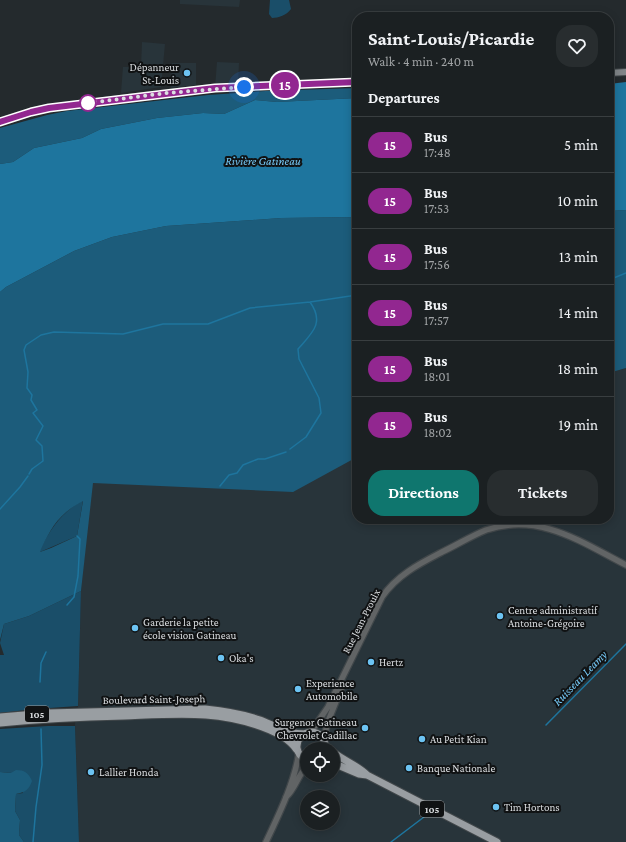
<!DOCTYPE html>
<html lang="en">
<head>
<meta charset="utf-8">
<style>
	body { margin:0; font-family:"Crimson Pro",serif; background:#282d2f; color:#f1f3f6; height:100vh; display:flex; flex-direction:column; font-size:15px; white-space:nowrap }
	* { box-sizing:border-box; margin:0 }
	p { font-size:13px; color:#a0a3a5 }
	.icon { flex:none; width:22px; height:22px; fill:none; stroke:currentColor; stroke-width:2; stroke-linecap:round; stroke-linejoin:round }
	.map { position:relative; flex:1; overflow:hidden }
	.panel { position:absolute; left:352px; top:12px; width:262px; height:512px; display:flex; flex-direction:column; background:#1b2022; border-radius:16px; box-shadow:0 2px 10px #0003,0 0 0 1px #393e40 }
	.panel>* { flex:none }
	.badge { padding:0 8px; border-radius:13px; font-size:14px; line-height:26px }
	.fabs { position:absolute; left:300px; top:742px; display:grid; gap:8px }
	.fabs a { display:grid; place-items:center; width:40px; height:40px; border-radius:50%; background:#1b2022; box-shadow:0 2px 10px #0003,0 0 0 1px #393e40; font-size:20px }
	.you { position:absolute; width:20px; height:20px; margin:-10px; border:3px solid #fff; border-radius:50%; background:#1a73e8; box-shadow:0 0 0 6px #1a73e833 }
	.map>.badge { position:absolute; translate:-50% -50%; box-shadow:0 0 0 2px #fff }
	h2 { padding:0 16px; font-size:15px; line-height:36px }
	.round { display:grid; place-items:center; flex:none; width:42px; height:42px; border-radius:16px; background:#282d2f }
	.overview { display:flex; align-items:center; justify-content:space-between; height:68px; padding:0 16px }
	h1 { font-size:19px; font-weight:700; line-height:30px }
	.action { display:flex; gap:8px; margin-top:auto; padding:8px 16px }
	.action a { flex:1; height:46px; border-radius:16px; background:#0f766e; color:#fff; font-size:16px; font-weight:700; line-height:46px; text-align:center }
	.action a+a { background:#282d2f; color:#f1f3f6 }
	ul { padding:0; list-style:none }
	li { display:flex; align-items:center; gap:12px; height:56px; padding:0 16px; border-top:1px solid #393e40 }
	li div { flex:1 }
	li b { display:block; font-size:15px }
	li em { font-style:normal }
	li .badge { min-width:44px; font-weight:700; text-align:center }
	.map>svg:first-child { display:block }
</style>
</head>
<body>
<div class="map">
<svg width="626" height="842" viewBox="0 0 626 842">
	<rect width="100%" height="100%" fill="#242a2d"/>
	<path fill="#28343a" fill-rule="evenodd" d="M 180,0 L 240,0 L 239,7 L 180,4 Z
		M 142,42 L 165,44 L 161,87 L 121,93 L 123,67 L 141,67 Z
		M 217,62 L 239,63 L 238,87 L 215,88 Z
		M 172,63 L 196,63 L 196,85 L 171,88 Z
		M 626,368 L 626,842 L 79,842 L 75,724 L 78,706 L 81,591 L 92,483 L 357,453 L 357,519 L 609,519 L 609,373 ZM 307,749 L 333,749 L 333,775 L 307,775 ZM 307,797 L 333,797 L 333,823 L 307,823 Z"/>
	<path fill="#1a4e69" d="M 270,0 L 289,0 L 291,9 C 287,15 278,18 272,18 L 269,14 Z
		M 83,500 L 77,536 L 40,552 L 40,549 C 53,526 60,514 83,500 Z
		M 81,591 L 78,706 L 35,709 L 0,713 L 0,655 L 4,655 L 0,643 L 4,624 L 29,616 Z
		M 48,726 L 75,726 L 79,842 L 24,842 L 19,835 L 20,820 L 15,811 L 16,794 L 23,793 L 11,773 L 0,772 L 0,729 Z"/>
	<path fill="#1c5c7b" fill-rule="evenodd" d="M 357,88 L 357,98 L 277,102 L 255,100 L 224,114 L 203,113 L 157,118 L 101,129 L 82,138 L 34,148 L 13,162 L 0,164 L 0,128 L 47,115 L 67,111 L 208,95 L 266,91 Z
		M 626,210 L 626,368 L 609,373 L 609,211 Z
		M 357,217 L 357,457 L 293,492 L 93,483 L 81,591 L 29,616 L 4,624 L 0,640 L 0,292 L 6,287 L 74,251 L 112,237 L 166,226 L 281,218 ZM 83,501 L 77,536 L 51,548 L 40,552 L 41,549 C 52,526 60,513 83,501 Z
		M 16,770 C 24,770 29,773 32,781 C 29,790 25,792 16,794 L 15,811 L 20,820 L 19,835 L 24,842 L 0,842 L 0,772 L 11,773 Z"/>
	<path fill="#1e759e" d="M 626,82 L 626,210 L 609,211 L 609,84 Z
		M 357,98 L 357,217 L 281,218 L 166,226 L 112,237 L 74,251 L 6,287 L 0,292 L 0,164 L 13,162 L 34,148 L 82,138 L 101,129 L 157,118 L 203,113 L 224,114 L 255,100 L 277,102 Z"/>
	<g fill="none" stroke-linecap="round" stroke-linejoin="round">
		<path stroke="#1e759e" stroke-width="1.5" d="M 609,280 L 626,273
			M 290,449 L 306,437 L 321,413 L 319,398 L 299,359 L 298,349 C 312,333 325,323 310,302
			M 29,474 L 32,469 L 43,461 L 42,446 L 36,440 L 43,426 L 33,413 L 37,410 L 31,400 L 32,395 L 27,388 L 28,372 L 24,350 L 26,345 L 41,335 L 54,332 L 123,334 L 163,324 L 208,324 L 250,308 L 310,302 L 357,295
			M 220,486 L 229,475 L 237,473 L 243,465 L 258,459 L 265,459 L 286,452
			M 0,509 L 20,487 L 28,476
			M 67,605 L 74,597 L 78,576 L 80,539 L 77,536
			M 40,682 L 41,663 L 46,652
			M 546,725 L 626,644
			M 33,842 L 36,807 L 42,765 L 41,729
			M 391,842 L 424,817"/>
		<g stroke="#41474a" stroke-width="8">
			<path id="tertiary" d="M 309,732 L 313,729 L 328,707 L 382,597 C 397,575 419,564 442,552 C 457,545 471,536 486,530 C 539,512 581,542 626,565
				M 324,740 L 327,724 L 341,689
				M 286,797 C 295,789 298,775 307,766
				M 266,842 C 279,814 294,784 299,753"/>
		</g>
		<g stroke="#41474a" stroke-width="8">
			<path id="secondary" d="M 609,73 L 626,72
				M 0,122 L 31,112 L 49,108 L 167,93 L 229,87 L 357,82"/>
		</g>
		<g stroke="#41474a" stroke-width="9">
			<path id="primary" d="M 0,717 L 48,713 L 205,709 C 224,711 243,714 260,720 C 275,726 288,734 305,734
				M 0,723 C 41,719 83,717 124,716 C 151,715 179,713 206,715 C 232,717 282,727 297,750
				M 333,752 C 344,761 357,765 367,775
				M 307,760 C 302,758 298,754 297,748 C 295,728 327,726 325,749
				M 333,763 L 359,774 L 367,775 L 497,842"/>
		</g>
		<use href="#tertiary" stroke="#616465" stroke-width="5.5"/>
		<use href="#secondary" stroke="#808588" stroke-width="6"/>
		<use href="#primary" stroke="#999ea2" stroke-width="7"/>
	</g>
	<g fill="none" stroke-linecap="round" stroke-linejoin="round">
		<g stroke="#fff" stroke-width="9">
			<path id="line" d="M 0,122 L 31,112 L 49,108 L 215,88 L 357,82"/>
		</g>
		<use href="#line" stroke="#922790" stroke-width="6"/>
		<path stroke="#dbdee1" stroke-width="4" stroke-dasharray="0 7.2" d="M 88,103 L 167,93 L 244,87"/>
	</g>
	<g fill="#6cc3f2" stroke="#101213" stroke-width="1.5">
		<circle cx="187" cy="73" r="4"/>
		<circle cx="500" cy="616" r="4"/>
		<circle cx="135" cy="628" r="4"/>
		<circle cx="221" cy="658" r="4"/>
		<circle cx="371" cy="662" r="4"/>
		<circle cx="298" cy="689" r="4"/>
		<circle cx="365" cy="728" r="4"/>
		<circle cx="422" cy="739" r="4"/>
		<circle cx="409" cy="768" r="4"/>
		<circle cx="91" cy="772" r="4"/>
		<circle cx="496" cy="807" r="4"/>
	</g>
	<circle fill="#fff" stroke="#922790" stroke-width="2" cx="88" cy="103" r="8"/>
	<g text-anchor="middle" stroke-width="4" stroke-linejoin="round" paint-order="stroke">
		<g fill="#101213" stroke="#9ea1a3" stroke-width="1">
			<rect x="25" y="706" width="24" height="16" rx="3"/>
			<rect x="420" y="801" width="24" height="16" rx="3"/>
		</g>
		<g font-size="10" font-weight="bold" fill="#dbdee1">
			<text x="37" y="718">105</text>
			<text x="432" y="813">105</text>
		</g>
		<g font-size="11" fill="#dbdee1" stroke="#101213" text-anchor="start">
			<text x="179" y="71" text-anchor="end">Dépanneur<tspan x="179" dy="13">St-Louis</tspan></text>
			<text x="508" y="614">Centre administratif<tspan x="508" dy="13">Antoine-Grégoire</tspan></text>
			<text x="143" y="626">Garderie la petite<tspan x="143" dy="13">école vision Gatineau</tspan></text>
			<text x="229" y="662">Oka's</text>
			<text x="379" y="666">Hertz</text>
			<text x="306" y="687">Experience<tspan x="306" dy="13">Automobile</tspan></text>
			<text x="357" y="726" text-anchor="end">Surgenor Gatineau<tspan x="357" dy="13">Chevrolet Cadillac</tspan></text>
			<text x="430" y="743">Au Petit Kian</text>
			<text x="417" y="772">Banque Nationale</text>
			<text x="99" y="776">Lallier Honda</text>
			<text x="504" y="811">Tim Hortons</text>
		</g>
		<g font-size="11" fill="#dbdee1" stroke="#101213">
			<text transform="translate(361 621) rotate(-63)" y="4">Rue Jean-Proulx</text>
			<text transform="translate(154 699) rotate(-1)" y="4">Boulevard Saint-Joseph</text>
		</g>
		<g font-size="12" font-style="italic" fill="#76caf8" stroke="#101213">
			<text x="263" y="165">Rivière Gatineau</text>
			<text transform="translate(580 678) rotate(-46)" y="4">Ruisseau Leamy</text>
		</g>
	</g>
</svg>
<div class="fabs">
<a><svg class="icon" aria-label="locate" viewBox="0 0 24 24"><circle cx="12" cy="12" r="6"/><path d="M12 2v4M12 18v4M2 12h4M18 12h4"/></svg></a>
<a><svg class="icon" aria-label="layers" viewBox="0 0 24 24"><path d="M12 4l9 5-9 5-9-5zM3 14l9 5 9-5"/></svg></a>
</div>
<div class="you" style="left:244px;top:87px"></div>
<b class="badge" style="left:285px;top:85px;background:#922790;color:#fff">15</b>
<section class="panel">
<div class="overview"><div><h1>Saint-Louis/Picardie</h1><p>Walk · 4 min · 240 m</p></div><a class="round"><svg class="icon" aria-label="heart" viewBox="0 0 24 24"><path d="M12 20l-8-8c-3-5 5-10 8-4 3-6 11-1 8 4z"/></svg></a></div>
<h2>Departures</h2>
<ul>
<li><span class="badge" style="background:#922790;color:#fff">15</span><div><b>Bus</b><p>17:48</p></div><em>5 min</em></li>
<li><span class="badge" style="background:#922790;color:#fff">15</span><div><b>Bus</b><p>17:53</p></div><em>10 min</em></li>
<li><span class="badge" style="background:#922790;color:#fff">15</span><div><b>Bus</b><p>17:56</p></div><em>13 min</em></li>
<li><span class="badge" style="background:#922790;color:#fff">15</span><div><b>Bus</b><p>17:57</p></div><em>14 min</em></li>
<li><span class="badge" style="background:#922790;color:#fff">15</span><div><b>Bus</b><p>18:01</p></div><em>18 min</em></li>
<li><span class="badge" style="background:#922790;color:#fff">15</span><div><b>Bus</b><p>18:02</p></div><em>19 min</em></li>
</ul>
<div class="action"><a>Directions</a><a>Tickets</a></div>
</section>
</div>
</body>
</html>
